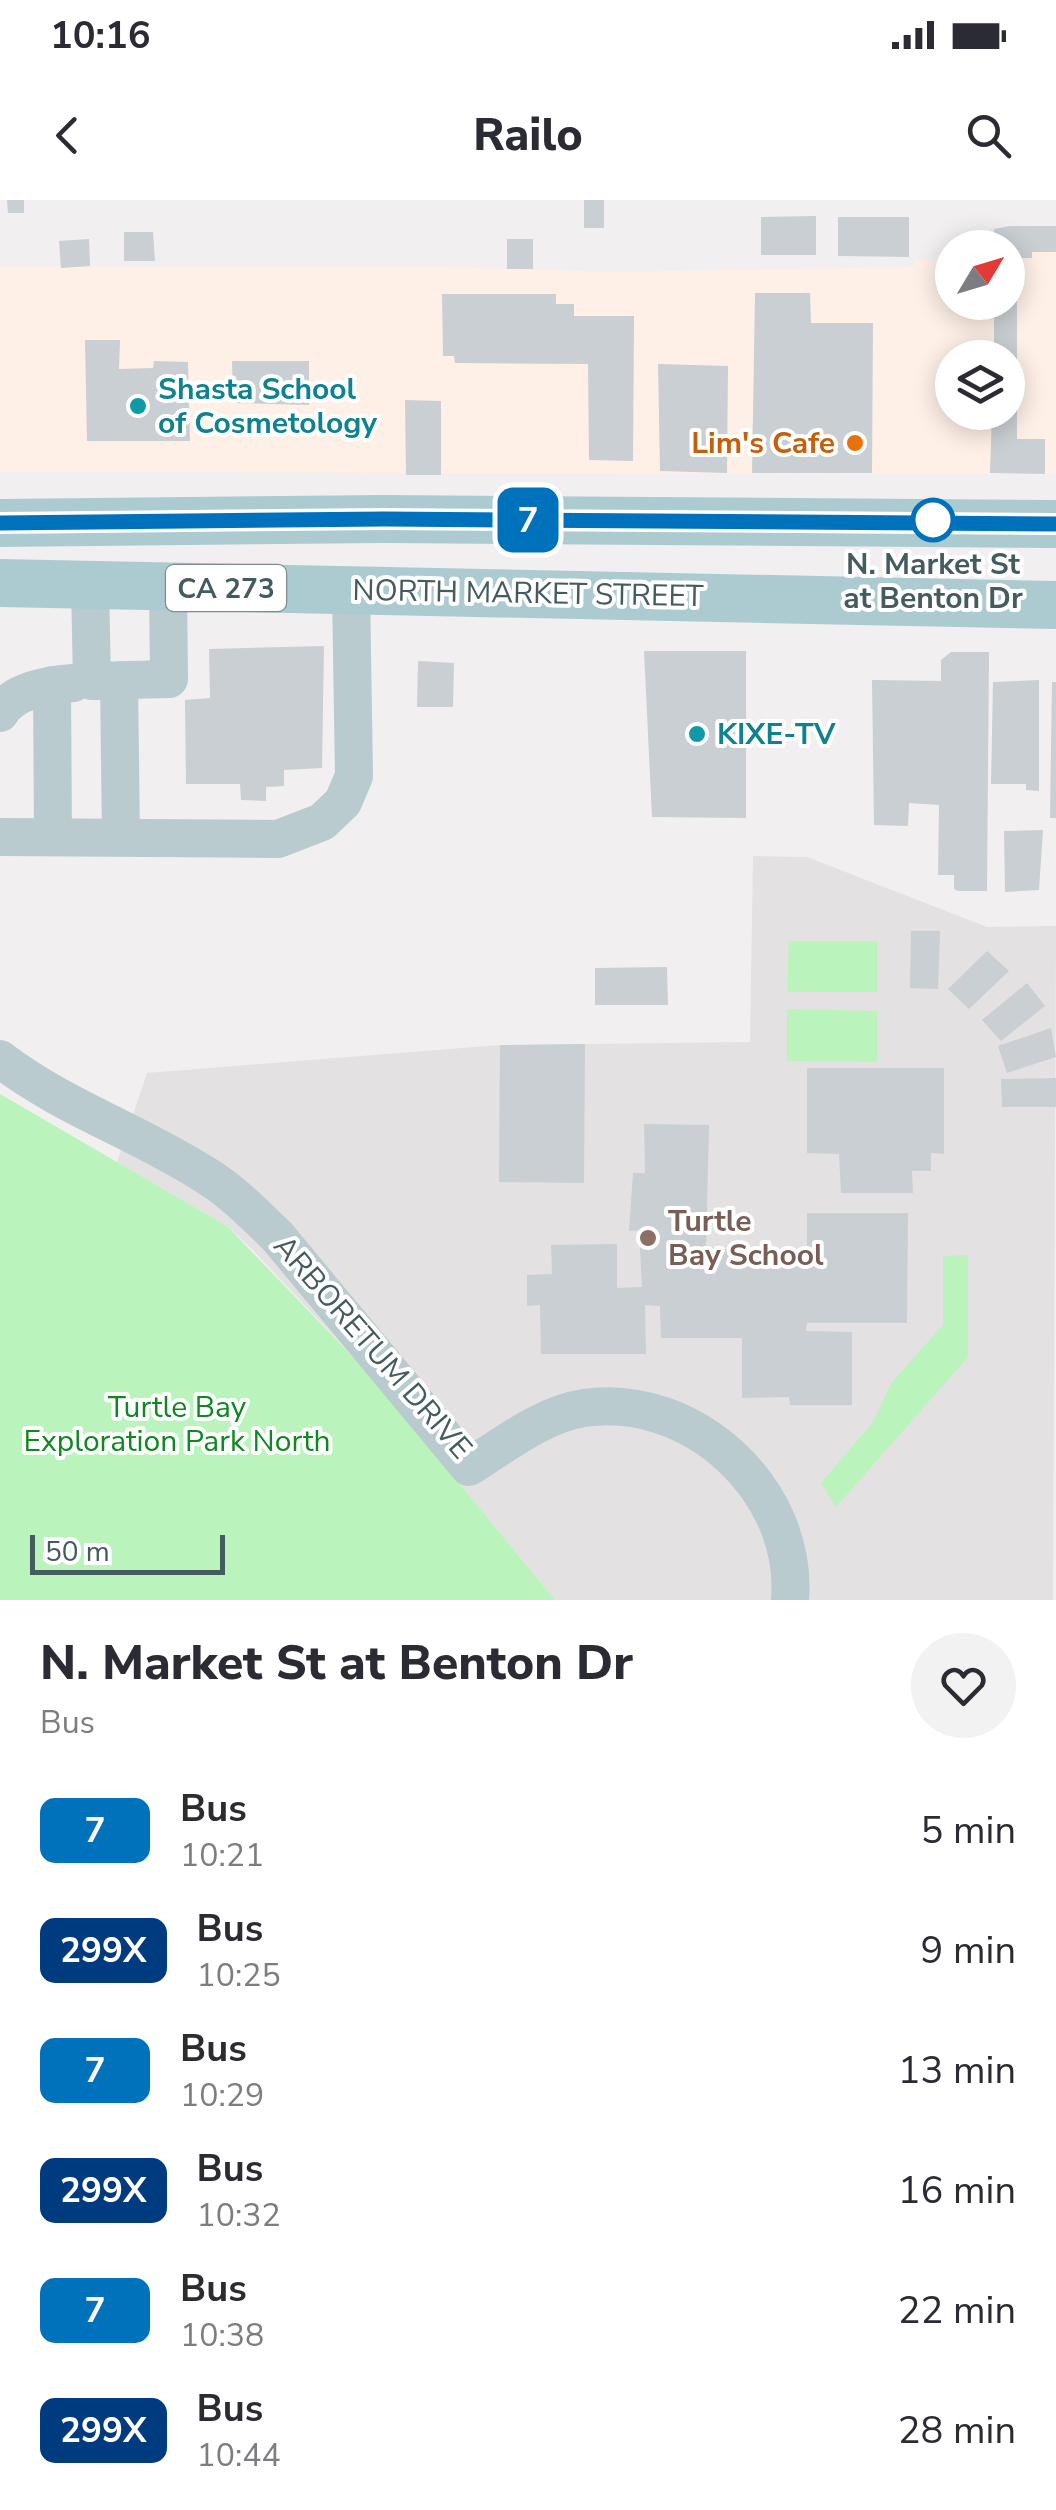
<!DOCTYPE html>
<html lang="en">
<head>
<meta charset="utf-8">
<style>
	body { margin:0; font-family:"Nunito Sans",sans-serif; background:#f2f2f3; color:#2b2b33; height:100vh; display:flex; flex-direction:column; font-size:38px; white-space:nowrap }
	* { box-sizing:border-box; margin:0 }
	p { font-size:32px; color:#7c7c81 }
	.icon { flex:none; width:55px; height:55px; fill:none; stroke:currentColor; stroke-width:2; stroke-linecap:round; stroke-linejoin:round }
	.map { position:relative; height:1400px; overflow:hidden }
	.sheet { display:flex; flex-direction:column; background:#fff; flex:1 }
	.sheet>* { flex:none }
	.badge { padding:0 20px; border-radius:15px; font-size:35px; line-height:65px }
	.needle { width:65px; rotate:52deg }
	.tools { position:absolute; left:935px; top:30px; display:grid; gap:20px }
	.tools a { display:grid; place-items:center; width:90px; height:90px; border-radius:50%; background:#fff; box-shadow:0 5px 25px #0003; font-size:50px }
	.scale { position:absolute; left:30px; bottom:25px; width:195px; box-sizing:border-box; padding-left:10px; border:5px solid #455c5f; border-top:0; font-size:28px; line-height:35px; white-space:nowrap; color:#455c5f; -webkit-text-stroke:8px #fff; paint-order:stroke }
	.map>.badge { position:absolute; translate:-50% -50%; box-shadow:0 0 0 5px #fff }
	.round { display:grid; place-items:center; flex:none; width:105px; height:105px; border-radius:52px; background:#f2f2f3 }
	.summary { display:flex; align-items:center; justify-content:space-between; height:170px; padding:0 40px }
	h1 { font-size:48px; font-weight:800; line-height:75px }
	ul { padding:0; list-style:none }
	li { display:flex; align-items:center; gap:30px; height:120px; padding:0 40px }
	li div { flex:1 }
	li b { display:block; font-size:38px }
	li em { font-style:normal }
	li .badge { min-width:110px; font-weight:700; text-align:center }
	.status { display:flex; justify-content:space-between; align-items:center; height:70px; padding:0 50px; background:#fff; direction:ltr }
	.status svg { height:28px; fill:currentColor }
	header { display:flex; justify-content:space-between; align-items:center; height:130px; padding:0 40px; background:#fff; font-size:45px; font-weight:800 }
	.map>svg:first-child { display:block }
</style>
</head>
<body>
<div class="status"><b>10:16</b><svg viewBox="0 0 49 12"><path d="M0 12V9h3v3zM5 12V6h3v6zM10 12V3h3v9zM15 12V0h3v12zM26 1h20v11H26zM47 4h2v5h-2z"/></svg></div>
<header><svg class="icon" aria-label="back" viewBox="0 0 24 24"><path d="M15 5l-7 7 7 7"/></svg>Railo<svg class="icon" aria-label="search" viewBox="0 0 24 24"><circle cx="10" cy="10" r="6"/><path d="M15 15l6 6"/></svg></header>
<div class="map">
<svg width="1056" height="1400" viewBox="0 0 1056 1400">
	<rect width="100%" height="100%" fill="#f2eff0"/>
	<path fill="#fef0e7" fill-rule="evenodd" d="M 1010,26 L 1056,26 L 1056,274 L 0,272 L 0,67 L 440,67 L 611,72 L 914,67 L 915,60 L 952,58 L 952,102 L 1008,102 L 1008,48 L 994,47 L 994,29 ZM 952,158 L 1008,158 L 1008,212 L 952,212 Z"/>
	<path fill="#e3e1e2" d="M 753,656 L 807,657 L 987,727 L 1056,726 L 1053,1400 L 555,1400 L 372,1177 L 252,1049 L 227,1026 L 117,962 L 147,873 L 500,845 L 750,842 Z"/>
	<path fill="#baf4bc" d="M 789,741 L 877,741 L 877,792 L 787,792 Z
		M 787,809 L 877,811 L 877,862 L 787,861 Z
		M 0,894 L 227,1026 L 372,1177 L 555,1400 L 0,1400 Z
		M 968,1055 L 968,1157 L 836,1307 L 821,1283 L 873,1222 L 892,1182 L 943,1125 L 943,1056 Z"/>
	<path fill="#c9cfd2" d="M 7,0 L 24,0 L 24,13 L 8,13 Z
		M 584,0 L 604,0 L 604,28 L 584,28 Z
		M 816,16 L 816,55 L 761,55 L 761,17 Z
		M 838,17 L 909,17 L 909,57 L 838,56 Z
		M 1010,26 L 1056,26 L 1056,52 L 1032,52 L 1032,58 L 1017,58 L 1017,239 L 1045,239 L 1045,274 L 990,273 L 992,212 L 1008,212 L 1008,158 L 994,158 L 994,102 L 1008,102 L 1008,48 L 994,48 L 994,29 Z
		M 124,32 L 153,32 L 155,61 L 124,61 Z
		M 89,39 L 90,66 L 61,68 L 59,41 Z
		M 507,39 L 533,39 L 533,69 L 507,69 Z
		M 755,93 L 810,93 L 811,123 L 873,123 L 872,273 L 752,273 Z
		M 442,94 L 556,94 L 556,104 L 574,104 L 574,116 L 634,116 L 633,261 L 589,260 L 588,164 L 455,163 L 454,156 L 443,156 Z
		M 85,140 L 120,140 L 119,169 L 153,168 L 154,161 L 188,162 L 190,241 L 87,241 Z
		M 232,161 L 309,161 L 309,205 L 233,203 Z
		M 658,164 L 728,166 L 727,273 L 660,271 Z
		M 405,200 L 441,201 L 441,275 L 406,275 Z
		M 324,446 L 322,568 L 284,570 L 284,586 L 266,587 L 266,601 L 241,600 L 240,584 L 186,584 L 185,500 L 210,498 L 209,449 Z
		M 644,451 L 746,451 L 746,618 L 652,617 Z
		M 951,452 L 989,452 L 987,691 L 958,691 L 954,689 L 954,675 L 938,675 L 939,605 L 909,603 L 908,626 L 874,625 L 872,480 L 941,481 L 941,460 Z
		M 418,461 L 454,463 L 453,507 L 417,507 Z
		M 1039,480 L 1039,591 L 1026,590 L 1026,584 L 991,584 L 993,482 Z
		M 1052,482 L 1056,482 L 1056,618 L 1050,618 Z
		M 1043,630 L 1039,690 L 1005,692 L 1004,631 Z
		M 911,731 L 940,731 L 938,789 L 910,788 Z
		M 987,751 L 1009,771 L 969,809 L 948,789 Z
		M 667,767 L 668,805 L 595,805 L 595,768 Z
		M 1027,783 L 1045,806 L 1001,841 L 982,820 Z
		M 1051,828 L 1056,857 L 1007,873 L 998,846 Z
		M 585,844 L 584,983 L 499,982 L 500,845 Z
		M 807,868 L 944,868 L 944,954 L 931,953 L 931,971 L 912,971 L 913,993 L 841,993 L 839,954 L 807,953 Z
		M 1056,878 L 1056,907 L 1002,907 L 1001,879 Z
		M 644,924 L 709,925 L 706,1049 L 807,1049 L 807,1013 L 908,1013 L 907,1123 L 807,1123 L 806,1131 L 852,1132 L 852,1205 L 790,1205 L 789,1197 L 742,1198 L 742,1138 L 661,1138 L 660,1106 L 645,1105 L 646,1154 L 541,1154 L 540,1105 L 527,1106 L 527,1075 L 552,1074 L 551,1045 L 617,1044 L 617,1088 L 642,1087 L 639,1030 L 629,1031 L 633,973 L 645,973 Z"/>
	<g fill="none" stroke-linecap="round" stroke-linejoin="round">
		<path stroke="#b9cbce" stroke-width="38" d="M 90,385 L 92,481 L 169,479 L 168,386
			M 119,480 L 121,638
			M 52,485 L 53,637
			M 0,513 C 13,490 49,485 73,483
			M 0,637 L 278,639 L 322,622 L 343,602 L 354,576 L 351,390
			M 0,859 C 64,908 139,932 207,976 C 233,992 255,1015 277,1036 L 469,1267 C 504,1245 543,1214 584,1208 C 692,1192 799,1290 790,1400"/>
		<path stroke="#accbd1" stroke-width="48" d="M 0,323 L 384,319 L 1056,324
			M 0,383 L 1056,405"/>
	</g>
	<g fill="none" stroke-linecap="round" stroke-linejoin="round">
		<g stroke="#fff" stroke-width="22">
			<path id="line" d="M 0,323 L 384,319 L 1056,324"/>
		</g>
		<use href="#line" stroke="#0072bc" stroke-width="15"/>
	</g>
	<g fill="#0f9aa8" stroke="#fff" stroke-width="4">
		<circle cx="138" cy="206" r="10"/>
		<circle cx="697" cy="534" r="10"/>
	</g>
	<circle fill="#e8710a" stroke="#fff" stroke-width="4" cx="855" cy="243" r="10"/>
	<circle fill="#fff" stroke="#0072bc" stroke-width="5" cx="933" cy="320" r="20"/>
	<circle fill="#8d6e63" stroke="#fff" stroke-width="4" cx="648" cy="1038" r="10"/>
	<g text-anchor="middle" stroke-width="8" stroke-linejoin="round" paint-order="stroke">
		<rect fill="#fff" stroke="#7d8d8f" stroke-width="2.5" x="166" y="365" width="120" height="46" rx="8"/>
		<g font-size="28" font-weight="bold" fill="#455c5f">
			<text x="226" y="398">CA 273</text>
		</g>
		<g font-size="30" font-weight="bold" fill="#0d838f" stroke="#fff" text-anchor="start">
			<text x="158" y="199">Shasta School<tspan x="158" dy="34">of Cosmetology</tspan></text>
			<text x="717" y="544">KIXE-TV</text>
		</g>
		<g font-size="30" font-weight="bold" fill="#c56008" stroke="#fff" text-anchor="end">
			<text x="835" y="253">Lim's Cafe</text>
		</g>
		<g font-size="30" font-weight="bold" fill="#455c5f" stroke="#fff">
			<text x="933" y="374">N. Market St<tspan x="933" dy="34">at Benton Dr</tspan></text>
		</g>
		<g font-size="30" fill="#455c5f" stroke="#fff">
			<text transform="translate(528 393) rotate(1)" y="10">NORTH MARKET STREET</text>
			<text transform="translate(373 1147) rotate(49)" y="10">ARBORETUM DRIVE</text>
		</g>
		<g font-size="30" font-weight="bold" fill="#785e54" stroke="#fff" text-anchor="start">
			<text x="668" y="1031">Turtle<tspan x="668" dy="34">Bay School</tspan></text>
		</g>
		<g font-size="30" fill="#0e8821" stroke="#fff">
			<text x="177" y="1217">Turtle Bay<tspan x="177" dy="34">Exploration Park North</tspan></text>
		</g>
	</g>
</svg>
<div class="tools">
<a><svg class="needle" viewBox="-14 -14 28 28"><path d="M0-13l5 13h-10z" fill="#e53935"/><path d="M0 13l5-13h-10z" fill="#7c7c81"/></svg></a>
<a><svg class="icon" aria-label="layers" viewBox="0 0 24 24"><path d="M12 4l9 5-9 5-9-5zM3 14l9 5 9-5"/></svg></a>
</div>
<div class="scale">50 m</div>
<b class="badge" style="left:528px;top:320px;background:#0072bc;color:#fff">7</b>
</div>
<section class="sheet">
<div class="summary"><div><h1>N. Market St at Benton Dr</h1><p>Bus</p></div><a class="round"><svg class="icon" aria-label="heart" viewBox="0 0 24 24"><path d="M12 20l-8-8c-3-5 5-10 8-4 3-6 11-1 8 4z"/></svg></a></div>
<ul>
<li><span class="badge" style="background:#0072bc;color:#fff">7</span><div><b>Bus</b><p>10:21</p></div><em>5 min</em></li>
<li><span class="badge" style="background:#003b80;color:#fff">299X</span><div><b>Bus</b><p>10:25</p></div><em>9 min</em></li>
<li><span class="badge" style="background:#0072bc;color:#fff">7</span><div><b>Bus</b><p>10:29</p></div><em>13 min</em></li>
<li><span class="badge" style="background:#003b80;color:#fff">299X</span><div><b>Bus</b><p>10:32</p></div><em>16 min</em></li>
<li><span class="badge" style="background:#0072bc;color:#fff">7</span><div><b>Bus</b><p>10:38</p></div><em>22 min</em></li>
<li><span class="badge" style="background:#003b80;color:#fff">299X</span><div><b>Bus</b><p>10:44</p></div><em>28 min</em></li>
</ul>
</section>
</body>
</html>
